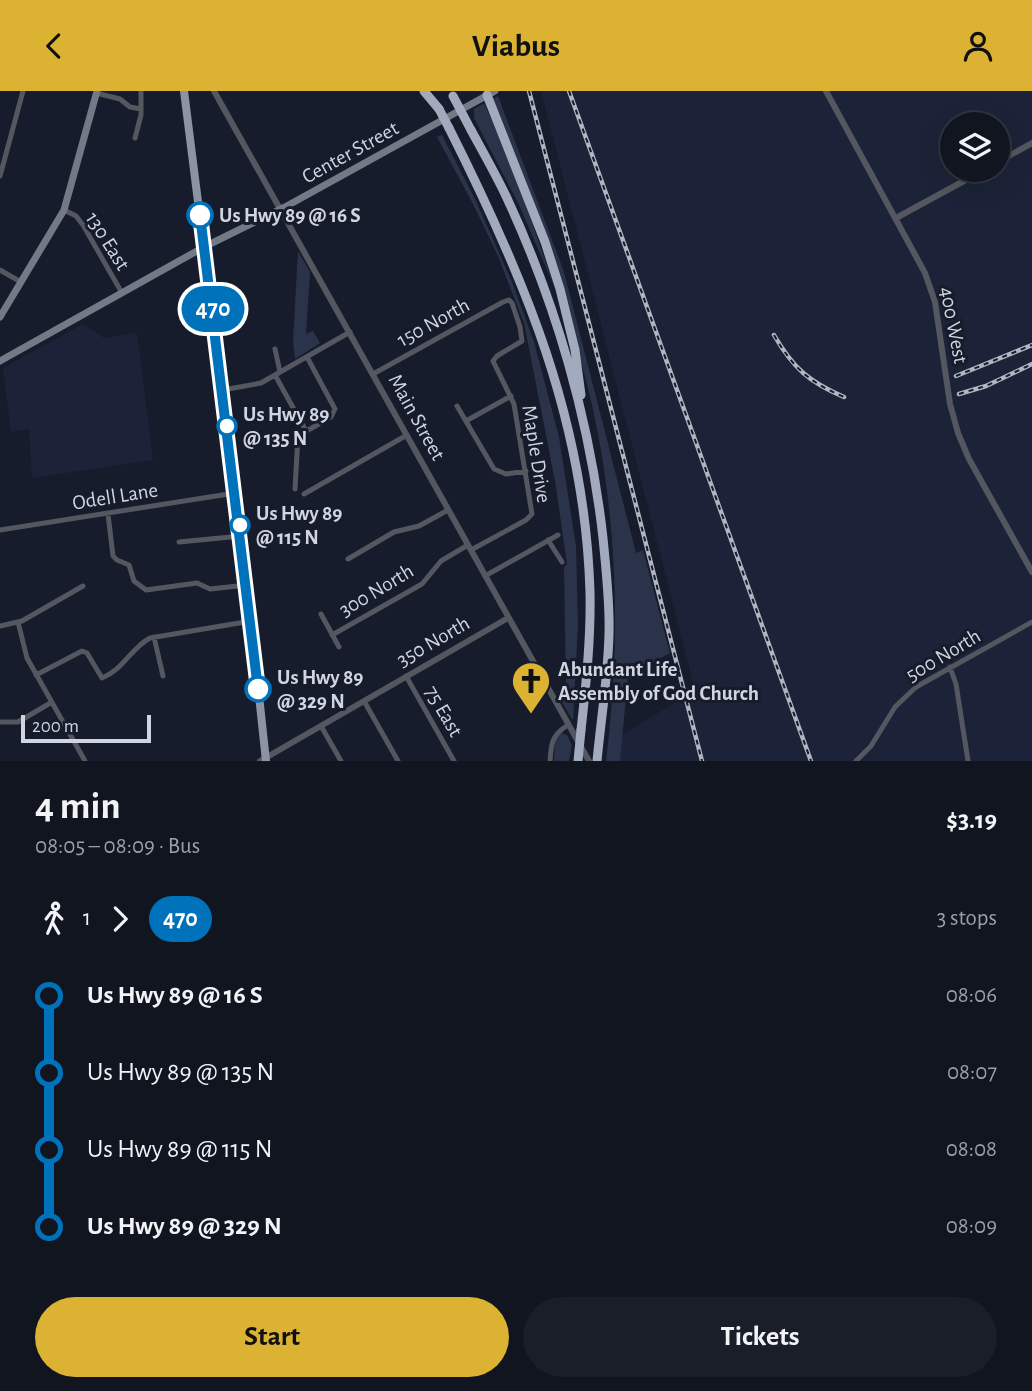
<!DOCTYPE html>
<html lang="en">
<head>
<meta charset="utf-8">
<style>
	body { margin:0; font-family:"Alegreya Sans",sans-serif; background:#191e29; color:#f1f3f6; height:100vh; display:flex; flex-direction:column; font-size:26px; white-space:nowrap }
	* { box-sizing:border-box; margin:0 }
	p { font-size:23px; color:#9c9fa5 }
	.icon { flex:none; width:38px; height:38px; fill:none; stroke:currentColor; stroke-width:2; stroke-linecap:round; stroke-linejoin:round }
	.map { position:relative; height:670px; overflow:hidden }
	.sheet { display:flex; flex-direction:column; background:#101520; flex:1 }
	.sheet>* { flex:none }
	.badge { padding:0 14px; border-radius:23px; font-size:24px; line-height:46px }
	.tools { position:absolute; left:940px; top:21px; display:grid; gap:14px }
	.tools a { display:grid; place-items:center; width:70px; height:70px; border-radius:50%; background:#101520; box-shadow:0 7px 28px #0002,0 0 0 2px #30343e; font-size:35px }
	.scale { position:absolute; left:21px; bottom:18px; width:130px; box-sizing:border-box; padding-left:7px; border:4px solid #d1d5e0; border-top:0; font-size:19px; line-height:24px; white-space:nowrap; color:#d1d5e0; -webkit-text-stroke:5px #161c2b; paint-order:stroke }
	.map>.badge { position:absolute; translate:-50% -50%; box-shadow:0 0 0 4px #fff }
	.legs { display:flex; align-items:center; gap:10px; height:77px; padding:0 35px; font-size:23px }
	.legs p { margin-inline-start:auto }
	.head { display:flex; align-items:center; justify-content:space-between; height:119px; padding:0 35px }
	h1 { font-size:38px; font-weight:600; line-height:52px }
	.cta { display:flex; gap:14px; margin-top:auto; padding:14px 35px }
	.cta a { flex:1; height:80px; border-radius:42px; background:#dcb233; color:#111; font-size:28px; font-weight:600; line-height:80px; text-align:center }
	.cta a+a { background:#191e29; color:#f1f3f6 }
	ul { padding:0 35px; list-style:none }
	li { display:flex; align-items:center; gap:24px; height:77px; font-size:26px }
	li i { display:grid; place-items:center; width:10px; height:100%; margin:0 9px; background:currentColor }
	li i::after { content:''; width:18px; height:18px; margin:-9px; border:5px solid; border-radius:50%; background:#101520 }
	li p { margin-inline-start:auto }
	li:first-child i { background:linear-gradient(#0000 50%,currentColor 0) }
	li:last-child i { background:linear-gradient(currentColor 50%,#0000 0) }
	header { display:flex; justify-content:space-between; align-items:center; height:91px; padding:0 35px; background:#dcb233; color:#111; font-size:32px; font-weight:600 }
	.map>svg:first-child { display:block }
</style>
</head>
<body>
<header><svg class="icon" aria-label="back" viewBox="0 0 24 24"><path d="M15 5l-7 7 7 7"/></svg>Viabus<svg class="icon" aria-label="person" viewBox="0 0 24 24"><circle cx="12" cy="8" r="4"/><path d="M4 21q1-7 8-7t8 7"/></svg></header>
<div class="map">
<svg width="1032" height="670" viewBox="0 0 1032 670">
	<rect width="100%" height="100%" fill="#161c2b"/>
	<path fill="#1c2338" fill-rule="evenodd" d="M 541,0 L 1032,0 L 1032,670 L 607,670 L 609,652 L 695,599 ZM 952,33 L 998,33 L 998,79 L 952,79 Z
		M 83,233 L 104,247 L 137,242 L 153,369 L 32,387 L 29,338 L 11,341 L 3,277 Z"/>
	<path fill="#2b334a" d="M 498,5 L 564,181 L 636,462 L 643,459 L 670,562 L 628,585 L 620,670 L 606,670 C 623,533 617,393 578,260 C 554,175 521,92 493,8 Z
		M 483,13 L 485,14 L 512,74 L 554,195 L 519,114 L 474,27 L 474,18 Z
		M 442,44 L 476,110 L 512,191 L 534,251 L 559,346 L 576,455 L 578,534 L 573,630 L 559,606 L 563,603 L 566,595 L 564,476 L 567,473 L 555,390 L 524,232 L 498,165 L 473,113 L 437,46 Z
		M 298,160 L 310,181 L 306,243 L 313,240 L 320,252 L 295,268 L 293,250 Z
		M 561,642 L 567,644 L 572,654 L 569,670 L 554,670 L 555,648 Z"/>
	<g fill="none" stroke-linecap="round" stroke-linejoin="round">
		<path stroke="#54575f" stroke-width="5" d="M 96,2 L 120,8 L 130,16 L 141,18
			M 135,47 L 141,24 L 141,0
			M 0,85 L 23,0
			M 64,119 L 76,125 L 83,134 L 122,202
			M 0,179 L 21,191
			M 275,258 L 280,281
			M 373,283 L 503,211 L 509,209 L 512,212 L 520,236 L 522,250 L 497,265 L 493,270 L 514,313 L 532,423 L 526,429 L 471,459
			M 275,284 L 306,340
			M 223,299 L 261,292 L 350,241
			M 457,315 L 494,378 L 506,383 L 526,380
			M 466,330 L 511,305
			M 295,398 L 298,345 L 331,326 L 335,318 L 307,266
			M 304,403 L 407,344
			M 108,423 L 113,465 L 117,469 L 129,474 L 134,490 L 146,499 L 197,492 L 210,498 L 247,494
			M 0,439 L 235,402
			M 548,449 L 562,471
			M 179,451 L 241,445
			M 348,468 L 394,441 L 419,435 L 448,419
			M 485,485 L 558,444
			M 321,523 L 339,556
			M 18,531 L 27,567 L 85,670
			M 0,535 L 22,530 L 83,495
			M 332,544 L 422,493 L 441,470 L 468,454
			M 154,546 L 163,585
			M 950,576 L 956,593 L 968,670
			M 36,584 L 82,560 L 87,562 L 102,587 C 123,579 131,557 150,547 L 251,530
			M 406,585 L 454,670
			M 364,610 L 398,670
			M 0,631 L 18,631 L 52,611
			M 321,635 L 341,670
			M 550,670 C 551,652 552,644 568,634
			M 856,670 L 871,655 L 895,616 L 916,596 L 1032,531"/>
		<path stroke="#54575f" stroke-width="6" d="M 214,0 L 589,670
			M 826,0 L 925,182 L 935,211 L 950,313 L 958,342 L 969,368 L 1032,481
			M 998,71 L 1032,52
			M 896,127 L 984,79
			M 260,670 L 508,527"/>
		<path stroke="#747986" stroke-width="7" d="M 0,226 L 64,119 L 97,0
			M 0,270 L 204,156 L 285,116 L 495,0"/>
		<path stroke="#8c93a3" stroke-width="8" d="M 184,0 L 251,530 L 266,670"/>
		<path stroke="#a2aabe" stroke-width="9" d="M 424,0 L 439,18
			M 487,4 L 545,151 L 560,198 L 575,259 L 581,304
			M 449,37 C 525,188 585,330 590,501 C 591,547 586,594 581,639
			M 471,39 C 483,61 495,82 506,105 C 556,212 590,330 603,447 C 606,479 610,511 609,543 C 608,585 601,628 597,670"/>
		<g stroke="#b1b5c1" stroke-width="4.5">
			<path id="rail" d="M 529,0 L 702,670
				M 569,0 L 811,670
				M 774,244 C 793,277 809,291 844,306
				M 956,285 L 1032,254
				M 959,303 L 986,295 L 1032,273"/>
		</g>
		<use href="#rail" stroke="#161c2b" stroke-width="2" stroke-dasharray="5" stroke-linecap="butt"/>
		<path stroke="#a2aabe" stroke-width="9" d="M 453,5 L 471,39
			M 439,18 L 449,37
			M 578,670 L 581,639"/>
	</g>
	<g fill="none" stroke-linecap="round" stroke-linejoin="round">
		<g stroke="#fff" stroke-width="16">
			<path id="line-1" d="M 200,124 L 258,598"/>
		</g>
		<use href="#line-1" stroke="#0072bc" stroke-width="10"/>
	</g>
	<defs>
		<g id="church-pin" transform="scale(2.0125)"><path d="M0 17L-7.5 6A9.5 9.5 0 1 1 7.5 6Z" fill="#dcb233" stroke="#161c2b"/><path d="M-1.2-6h2.4v3.5h3.3v2.4h-3.3V6h-2.4V-.1h-3.3v-2.4h3.3Z" fill="#111"/></g>
	</defs>
	<g fill-rule="evenodd">
		<use href="#church-pin" x="531" y="590"/>
	</g>
	<g fill="#fff" stroke="#0072bc" stroke-width="3.5">
		<circle cx="200" cy="124" r="12"/>
		<circle cx="227" cy="335" r="9"/>
		<circle cx="240" cy="434" r="9"/>
		<circle cx="258" cy="598" r="12"/>
	</g>
	<g text-anchor="middle" stroke-width="6" stroke-linejoin="round" paint-order="stroke">
		<g font-size="21" fill="#d1d5e0" stroke="#161c2b">
			<text transform="translate(350 61) rotate(-29)" y="7">Center Street</text>
			<text transform="translate(108 150) rotate(58)" y="7">130 East</text>
			<text transform="translate(433 231) rotate(-29)" y="7">150 North</text>
			<text transform="translate(954 234) rotate(79)" y="7">400 West</text>
			<text transform="translate(417 326) rotate(61)" y="7">Main Street</text>
			<text transform="translate(537 363) rotate(81)" y="7">Maple Drive</text>
			<text transform="translate(115 405) rotate(-9)" y="7">Odell Lane</text>
			<text transform="translate(376 499) rotate(-31)" y="7">300 North</text>
			<text transform="translate(433 550) rotate(-30)" y="7">350 North</text>
			<text transform="translate(943 564) rotate(-31)" y="7">500 North</text>
			<text transform="translate(444 620) rotate(60)" y="7">75 East</text>
		</g>
		<g font-size="21" font-weight="bold" fill="#d1d5e0" stroke="#161c2b" text-anchor="start">
			<text x="219" y="131">Us Hwy 89 @ 16 S</text>
			<text x="243" y="330">Us Hwy 89<tspan x="243" dy="24">@ 135 N</tspan></text>
			<text x="256" y="429">Us Hwy 89<tspan x="256" dy="24">@ 115 N</tspan></text>
			<text x="277" y="593">Us Hwy 89<tspan x="277" dy="24">@ 329 N</tspan></text>
		</g>
		<g font-size="21" font-weight="bold" fill="#d1d5e0" stroke="#161c2b" text-anchor="start">
			<text x="558" y="585">Abundant Life<tspan x="558" dy="24">Assembly of God Church</tspan></text>
		</g>
	</g>
</svg>
<div class="tools">
<a><svg class="icon" aria-label="layers" viewBox="0 0 24 24"><path d="M12 4l9 5-9 5-9-5zM3 14l9 5 9-5"/></svg></a>
</div>
<div class="scale">200 m</div>
<b class="badge" style="left:213px;top:218px;background:#0072bc;color:#fff">470</b>
</div>
<section class="sheet">
<div class="head"><div><h1>4 min</h1><p>08:05 – 08:09 · Bus</p></div><b>$3.19</b></div>
<div class="legs"><svg class="icon" aria-label="walk" viewBox="0 0 24 24"><circle cx="13" cy="4" r="2"/><path d="M13 8l-2 6 4 7M11 14l-3 7M7 12l3-4h3l4 4"/></svg>1<svg class="icon" aria-label="forward" viewBox="0 0 24 24"><path d="M9 5l7 7-7 7"/></svg><b class="badge" style="background:#0072bc;color:#fff">470</b><p>3 stops</p></div>
<ul>
<li><i style="color:#0072bc"></i><b>Us Hwy 89 @ 16 S</b><p>08:06</p></li>
<li><i style="color:#0072bc"></i><span>Us Hwy 89 @ 135 N</span><p>08:07</p></li>
<li><i style="color:#0072bc"></i><span>Us Hwy 89 @ 115 N</span><p>08:08</p></li>
<li><i style="color:#0072bc"></i><b>Us Hwy 89 @ 329 N</b><p>08:09</p></li>
</ul>
<div class="cta"><a>Start</a><a>Tickets</a></div>
</section>
</body>
</html>
